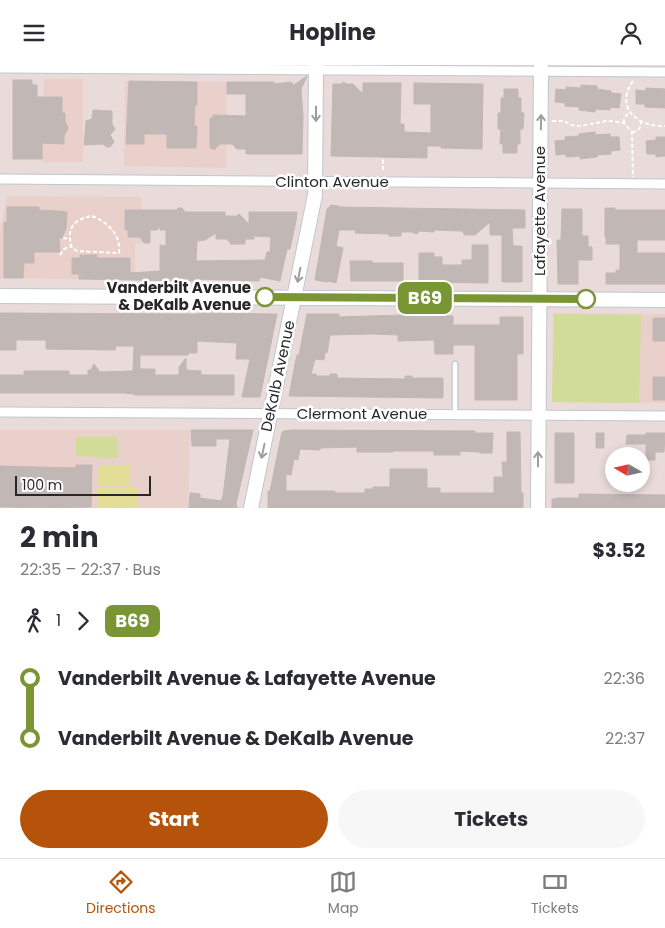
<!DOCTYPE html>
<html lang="en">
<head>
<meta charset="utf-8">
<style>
	body { margin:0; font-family:Poppins,sans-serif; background:#f7f7f7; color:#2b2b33; height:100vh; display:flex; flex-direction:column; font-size:19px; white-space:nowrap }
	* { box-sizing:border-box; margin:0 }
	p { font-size:16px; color:#7c7c81 }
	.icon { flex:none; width:28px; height:28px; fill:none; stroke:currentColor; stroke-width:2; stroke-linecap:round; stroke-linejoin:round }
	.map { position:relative; height:443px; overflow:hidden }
	.panel { display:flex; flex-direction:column; background:#fff; flex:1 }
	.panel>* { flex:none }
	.badge { padding:0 10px; border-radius:8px; font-size:18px; line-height:32px }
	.needle { width:32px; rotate:279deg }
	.tools { position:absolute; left:605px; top:382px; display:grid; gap:10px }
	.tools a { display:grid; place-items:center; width:45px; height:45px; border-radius:50%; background:#fff; box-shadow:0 2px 8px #0003; font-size:25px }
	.scale { position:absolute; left:15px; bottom:12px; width:136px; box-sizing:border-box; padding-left:5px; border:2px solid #272727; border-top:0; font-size:14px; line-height:18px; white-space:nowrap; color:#272727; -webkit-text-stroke:4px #fff; paint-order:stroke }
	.map>.badge { position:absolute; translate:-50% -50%; box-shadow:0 0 0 2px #fff }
	.legs { display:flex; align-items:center; gap:8px; height:55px; padding:0 20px; font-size:16px }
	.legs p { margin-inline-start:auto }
	.head { display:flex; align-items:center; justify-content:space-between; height:85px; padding:0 20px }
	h1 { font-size:28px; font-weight:700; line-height:38px }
	.primary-button { display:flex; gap:10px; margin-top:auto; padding:10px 20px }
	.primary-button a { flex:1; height:58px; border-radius:30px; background:#b45309; color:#fff; font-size:20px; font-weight:700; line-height:58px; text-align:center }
	.primary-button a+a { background:#f7f7f7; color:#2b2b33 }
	ul { padding:0 20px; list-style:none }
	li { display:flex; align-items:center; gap:18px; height:60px; font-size:19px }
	li i { display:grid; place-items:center; width:8px; height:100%; margin:0 6px; background:currentColor }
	li i::after { content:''; width:12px; height:12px; margin:-6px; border:4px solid; border-radius:50%; background:#fff }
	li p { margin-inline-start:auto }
	li:first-child i { background:linear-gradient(#0000 50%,currentColor 0) }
	li:last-child i { background:linear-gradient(currentColor 50%,#0000 0) }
	header { display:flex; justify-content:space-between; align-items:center; height:65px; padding:0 20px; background:#fff; font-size:22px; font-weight:700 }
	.tabs { display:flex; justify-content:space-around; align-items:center; height:70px; border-top:1px solid #e1e1e2; background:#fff; font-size:14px; color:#7c7c81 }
	.tabs a { display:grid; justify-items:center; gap:2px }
	.tabs .selected { color:#b45309 }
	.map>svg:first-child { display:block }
</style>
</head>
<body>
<header><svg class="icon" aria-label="menu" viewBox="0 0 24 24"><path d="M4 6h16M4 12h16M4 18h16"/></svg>Hopline<svg class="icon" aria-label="person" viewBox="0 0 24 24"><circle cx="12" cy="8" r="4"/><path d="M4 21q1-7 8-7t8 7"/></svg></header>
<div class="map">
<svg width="665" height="443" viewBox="0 0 665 443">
	<rect width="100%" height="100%" fill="#e9dbda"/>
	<path fill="#ead0ca" d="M 44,14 L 83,14 L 83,97 L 42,97 Z
		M 125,16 L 227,17 L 226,103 L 124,101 Z
		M 7,131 L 141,132 L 142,178 L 135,178 L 135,215 L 0,213 L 0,166 Z
		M 553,248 L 665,249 L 665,338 L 552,337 Z
		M 0,365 L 190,365 L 188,443 L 0,443 Z"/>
	<path fill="#d1dc99" d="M 554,249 L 641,250 L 639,338 L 552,337 Z
		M 76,372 L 117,372 L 118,393 L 76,391 Z"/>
	<path fill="#e3de95" d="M 99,400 L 130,400 L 130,421 L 98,421 Z
		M 97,422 L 138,422 L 137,443 L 97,443 Z"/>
	<path fill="#c1b7b5" stroke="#c4b6b4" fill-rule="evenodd" d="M 307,11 L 301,24 L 303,51 L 302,89 L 246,89 L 246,84 L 237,84 L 232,79 L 220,79 L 215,84 L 212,84 L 210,82 L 210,53 L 213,53 L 213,50 L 246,51 L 246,29 L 227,29 L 227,17 L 274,17 L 274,19 L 291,17 L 294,20 Z
		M 13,15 L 32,15 L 32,20 L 37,20 L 37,32 L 62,32 L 62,48 L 65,48 L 65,56 L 68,63 L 64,71 L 64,79 L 42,78 L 42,94 L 13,94 Z
		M 129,16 L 197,17 L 197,40 L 195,40 L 194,61 L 197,61 L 196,83 L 167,83 L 167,69 L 144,69 L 144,79 L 126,79 Z
		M 344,17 L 346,19 L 353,19 L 363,29 L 363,18 L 401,18 L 400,59 L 404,59 L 404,67 L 431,68 L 431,39 L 414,39 L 414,18 L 483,19 L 482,84 L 441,83 L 441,81 L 427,81 L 427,93 L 331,91 L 333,19 L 341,19 Z
		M 581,20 L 597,21 L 597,24 L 611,26 L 611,28 L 621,29 L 619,43 L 610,42 L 610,45 L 595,44 L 595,47 L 579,45 L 579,42 L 565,41 L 565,38 L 555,37 L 556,24 L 566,25 L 566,22 L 581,23 Z
		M 646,23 L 665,24 L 665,43 L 645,42 L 645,39 L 636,39 L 636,25 L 646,26 Z
		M 504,24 L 518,24 L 518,33 L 521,33 L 521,48 L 524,48 L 523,64 L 520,64 L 520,79 L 517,79 L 517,88 L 503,88 L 503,79 L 500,79 L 501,64 L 498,64 L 498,48 L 501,48 L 501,33 L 504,33 Z
		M 93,45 L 112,46 L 112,59 L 115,64 L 110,70 L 114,77 L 110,82 L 107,82 L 103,79 L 84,80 L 86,56 L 92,54 Z
		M 595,67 L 595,70 L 610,69 L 610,72 L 619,72 L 620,85 L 611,86 L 611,89 L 597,90 L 597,92 L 580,94 L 580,91 L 566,92 L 566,89 L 556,90 L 555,76 L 565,75 L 565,72 L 579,71 L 579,69 Z
		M 656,72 L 665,72 L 665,91 L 656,92 L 656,89 L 647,89 L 646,76 L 656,75 Z
		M 331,140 L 339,141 L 338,142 L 525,145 L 525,163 L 512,163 L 513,181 L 522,181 L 522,217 L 502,217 L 502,170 L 490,170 L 490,157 L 475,170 L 465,170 L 462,166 L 434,165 L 434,167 L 419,166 L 417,169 L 412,167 L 401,167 L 401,171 L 389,171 L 389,169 L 355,168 L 356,165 L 339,165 L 336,181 L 343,183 L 336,218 L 328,216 L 328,217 L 315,215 L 327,144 Z
		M 7,142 L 39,142 L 39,145 L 57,146 L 67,147 L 66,164 L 63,170 L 63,173 L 59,173 L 60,187 L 34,187 L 34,198 L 24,198 L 23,213 L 4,213 L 4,157 L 7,157 Z
		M 178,143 L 182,143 L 185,147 L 225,147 L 225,151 L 237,151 L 239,149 L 249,159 L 249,147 L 297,147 L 296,156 L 290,184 L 287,184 L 280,216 L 260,212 L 259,216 L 196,214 L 196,216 L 79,214 L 79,209 L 72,209 L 72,193 L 80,193 L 80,190 L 97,190 L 97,193 L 130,193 L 130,208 L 160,206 L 160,180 L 166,181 L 166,165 L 160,165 L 161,161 L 157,165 L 150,165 L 150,178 L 144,178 L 140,172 L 128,172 L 128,165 L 125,165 L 125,145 L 177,145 ZM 216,168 L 216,174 L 228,174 L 228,176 L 230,176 L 230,179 L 245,179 L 245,174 L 254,174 L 254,171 L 271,172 L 270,187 L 267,187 L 265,195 L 196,196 L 197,176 L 205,175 Z
		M 605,143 L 615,143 L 615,145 L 665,145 L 665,175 L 637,175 L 637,188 L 665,188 L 665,219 L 606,219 L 606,208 L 616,208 L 616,205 L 620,205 L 620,179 L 606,179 L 606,172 L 605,172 Z
		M 562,144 L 582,144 L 582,171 L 588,171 L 588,182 L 592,182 L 592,195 L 578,195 L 578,219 L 558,219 L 557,175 L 561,175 Z
		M 472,180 L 488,180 L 488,218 L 419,217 L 419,188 L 434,188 L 434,192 L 442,192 L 442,200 L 462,200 L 462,195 L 472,195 Z
		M 350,196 L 372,196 L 372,198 L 403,198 L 403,216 L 351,216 Z
		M 0,248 L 199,249 L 199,248 L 277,249 L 260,332 L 242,332 L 250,294 L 236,294 L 237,278 L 197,276 L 197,288 L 189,288 L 188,290 L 140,290 L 140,304 L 155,304 L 155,310 L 179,310 L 179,302 L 186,293 L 186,305 L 201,306 L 201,310 L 234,310 L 234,330 L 134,330 L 134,329 L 124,328 L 0,328 L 0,310 L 24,310 L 24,306 L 69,306 L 69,310 L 88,310 L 88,305 L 91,305 L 94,299 L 100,307 L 133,306 L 134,281 L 116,281 L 115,285 L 46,284 L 46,275 L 16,275 L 16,285 L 0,285 Z
		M 307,249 L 339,249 L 339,252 L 402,250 L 453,251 L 453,260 L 500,260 L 500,252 L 523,252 L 523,289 L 517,289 L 517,335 L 475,335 L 475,280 L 453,280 L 453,289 L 435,289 L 434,275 L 398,276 L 398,270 L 372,269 L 330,270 L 327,288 L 325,287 L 324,295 L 315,294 L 311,309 L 316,309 L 316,311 L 330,311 L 330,309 L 337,309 L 337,313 L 405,314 L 405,311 L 412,311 L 412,313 L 443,313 L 443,333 L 289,331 L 295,299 L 297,290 L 299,290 Z
		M 653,253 L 665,253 L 665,276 L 653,276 Z
		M 653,312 L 665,312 L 665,335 L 653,335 Z
		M 191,365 L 253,365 L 236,439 L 237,443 L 189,443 L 190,428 L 200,429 L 200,433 L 221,436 L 223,431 L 230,374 L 216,374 L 216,381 L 192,381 Z
		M 293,365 L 475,366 L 475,368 L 493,368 L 492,388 L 480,388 L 480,387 L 460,386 L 460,390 L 434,390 L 434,386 L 393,386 L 393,387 L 357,387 L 357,382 L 320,383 L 320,385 L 300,384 L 298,395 L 294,394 L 291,410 L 286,409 L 286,426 L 335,426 L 335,428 L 365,428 L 365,424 L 373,424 L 373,422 L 390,422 L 390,404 L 427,404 L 427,423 L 440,423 L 440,428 L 494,428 L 494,412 L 503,412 L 502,397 L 507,397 L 507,367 L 520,367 L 521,428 L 523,428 L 523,443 L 268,443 L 268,426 L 270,426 L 282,367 L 284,366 Z
		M 555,368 L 574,368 L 574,418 L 555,418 Z
		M 596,368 L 604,368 L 604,383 L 596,383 Z
		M 646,368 L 665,368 L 664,387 L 655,387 L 655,395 L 646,395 L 646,379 L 626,379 L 627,370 L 646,370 Z
		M 76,400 L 92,400 L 91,442 L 15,443 L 15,442 L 0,442 L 0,401 L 76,403 Z
		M 579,429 L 665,430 L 665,443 L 552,443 L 552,434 L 556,434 L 556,433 L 579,433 Z"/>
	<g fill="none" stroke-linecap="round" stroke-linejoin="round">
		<g stroke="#bec8ce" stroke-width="7">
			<path id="lane" d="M 455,350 L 455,299"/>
		</g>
		<g stroke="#bec8ce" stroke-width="11">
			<path id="street" d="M 0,3 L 665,7
				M 0,114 L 665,119
				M 0,347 L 665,351"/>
		</g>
		<g stroke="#bec8ce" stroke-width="16">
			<path id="secondary" d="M 0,231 L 665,235
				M 251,443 L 315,130 L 316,0
				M 538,443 L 541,0"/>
		</g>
		<path stroke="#fff" stroke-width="2" stroke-dasharray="4 2.5" stroke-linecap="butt" d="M 633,16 C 614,43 638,62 665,61
			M 552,56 L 564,56 L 571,60 L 580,61 L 606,56 L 613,56 L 624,58 L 632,67 L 633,112
			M 624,58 L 624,54 L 628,48 L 631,48
			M 632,67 C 638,67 641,63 641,57
			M 383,105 L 383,93
			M 92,151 C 108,157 121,170 119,188 L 77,186 L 72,183 C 66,164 73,154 92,151 Z
			M 63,173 L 70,174
			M 60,190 L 64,184 L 71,181"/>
		<use href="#lane" stroke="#fff" stroke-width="4.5"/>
		<use href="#street" stroke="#fff" stroke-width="9"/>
		<use href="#secondary" stroke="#fff" stroke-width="14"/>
	</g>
	<defs><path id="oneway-shaft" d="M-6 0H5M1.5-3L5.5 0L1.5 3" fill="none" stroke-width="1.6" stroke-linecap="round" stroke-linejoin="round" transform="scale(1.25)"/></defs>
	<g stroke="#9e9e9e">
		<use href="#oneway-shaft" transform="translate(316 49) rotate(90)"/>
		<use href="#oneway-shaft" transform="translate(541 57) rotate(-89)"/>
		<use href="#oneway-shaft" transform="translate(299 210) rotate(101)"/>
		<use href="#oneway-shaft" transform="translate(263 386) rotate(102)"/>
		<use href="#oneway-shaft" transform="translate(538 394) rotate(-90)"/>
	</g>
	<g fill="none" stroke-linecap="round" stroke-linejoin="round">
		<g stroke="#fff" stroke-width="11">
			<path id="line-1" d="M 265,232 L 586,234"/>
		</g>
		<use href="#line-1" stroke="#799534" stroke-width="8"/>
	</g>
	<g fill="#fff" stroke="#799534" stroke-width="2.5">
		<circle cx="265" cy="232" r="9"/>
		<circle cx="586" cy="234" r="9"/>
	</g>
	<g text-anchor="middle" stroke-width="5" stroke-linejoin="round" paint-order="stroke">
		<g font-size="15" fill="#272727" stroke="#fff">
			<text x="332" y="122">Clinton Avenue</text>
			<text transform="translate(540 146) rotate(-90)" y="5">Lafayette Avenue</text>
			<text transform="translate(278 311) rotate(-78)" y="5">DeKalb Avenue</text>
			<text x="362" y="354">Clermont Avenue</text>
		</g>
		<g font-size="15" font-weight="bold" fill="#272727" stroke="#fff" text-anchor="end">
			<text x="251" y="228">Vanderbilt Avenue<tspan x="251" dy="17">&amp; DeKalb Avenue</tspan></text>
		</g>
	</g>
</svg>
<div class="tools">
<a><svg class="needle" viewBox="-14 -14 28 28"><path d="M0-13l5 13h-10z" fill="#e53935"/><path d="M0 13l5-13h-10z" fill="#7c7c81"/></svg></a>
</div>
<div class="scale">100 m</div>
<b class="badge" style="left:425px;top:233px;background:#799534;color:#fff">B69</b>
</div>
<section class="panel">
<div class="head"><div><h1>2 min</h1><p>22:35 – 22:37 · Bus</p></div><b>$3.52</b></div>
<div class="legs"><svg class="icon" aria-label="walk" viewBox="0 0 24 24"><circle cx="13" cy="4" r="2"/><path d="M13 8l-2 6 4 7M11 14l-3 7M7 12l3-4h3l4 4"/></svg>1<svg class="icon" aria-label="forward" viewBox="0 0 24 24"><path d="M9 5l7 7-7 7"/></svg><b class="badge" style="background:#799534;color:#fff">B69</b></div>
<ul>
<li><i style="color:#799534"></i><b>Vanderbilt Avenue &amp; Lafayette Avenue</b><p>22:36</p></li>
<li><i style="color:#799534"></i><b>Vanderbilt Avenue &amp; DeKalb Avenue</b><p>22:37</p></li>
</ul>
<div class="primary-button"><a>Start</a><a>Tickets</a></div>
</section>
<nav class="tabs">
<a class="selected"><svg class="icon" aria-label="directions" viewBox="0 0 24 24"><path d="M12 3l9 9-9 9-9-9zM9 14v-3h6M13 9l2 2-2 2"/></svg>Directions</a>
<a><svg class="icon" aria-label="map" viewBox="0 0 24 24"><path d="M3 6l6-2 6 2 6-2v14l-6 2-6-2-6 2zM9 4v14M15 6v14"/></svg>Map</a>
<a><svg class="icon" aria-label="tickets" viewBox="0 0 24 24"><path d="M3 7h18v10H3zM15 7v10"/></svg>Tickets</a>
</nav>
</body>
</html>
